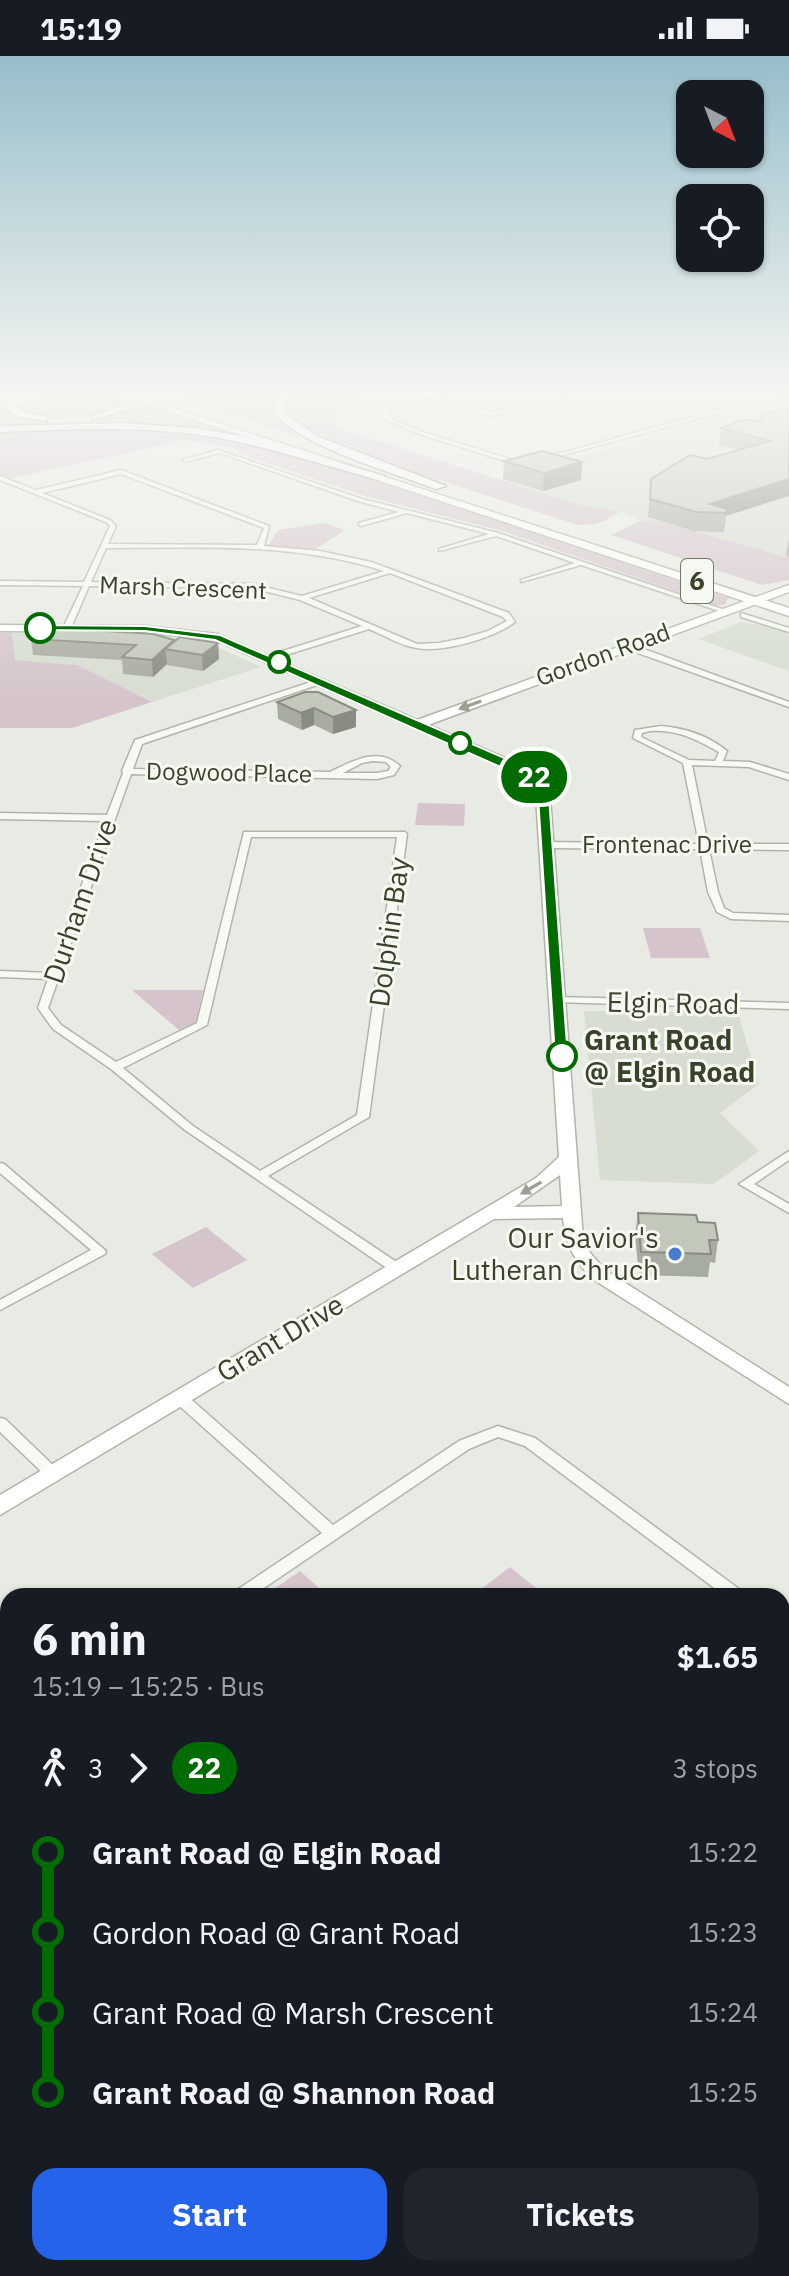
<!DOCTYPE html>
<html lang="en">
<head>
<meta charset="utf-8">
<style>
	body { margin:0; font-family:"IBM Plex Sans",sans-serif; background:#20242c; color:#f1f3f6; height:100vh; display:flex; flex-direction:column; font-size:30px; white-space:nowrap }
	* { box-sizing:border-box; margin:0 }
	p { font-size:26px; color:#9ea1a6 }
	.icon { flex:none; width:44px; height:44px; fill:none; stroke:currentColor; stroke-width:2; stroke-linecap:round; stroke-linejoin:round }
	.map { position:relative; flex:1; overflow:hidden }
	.side { position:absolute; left:0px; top:1532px; width:790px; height:688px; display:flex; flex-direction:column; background:#171b24; border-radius:24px 24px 0 0; box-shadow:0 2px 6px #0004 }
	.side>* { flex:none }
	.badge { padding:0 16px; border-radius:26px; font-size:28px; line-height:52px }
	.needle { width:52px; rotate:138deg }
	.buttons { position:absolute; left:676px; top:24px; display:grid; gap:16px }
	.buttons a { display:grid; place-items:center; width:88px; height:88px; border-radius:16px; background:#171b24; box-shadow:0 2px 6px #0004; font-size:40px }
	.map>.badge { position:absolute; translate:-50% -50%; box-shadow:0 0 0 4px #fff }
	.legs { display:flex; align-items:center; gap:12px; height:88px; padding:0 32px; font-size:26px }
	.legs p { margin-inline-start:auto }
	.summary { display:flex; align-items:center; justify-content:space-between; height:136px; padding:0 32px }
	h1 { font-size:44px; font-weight:700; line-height:60px }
	.cta { display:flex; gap:16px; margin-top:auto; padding:16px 32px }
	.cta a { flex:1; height:92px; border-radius:24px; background:#2563eb; color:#fff; font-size:32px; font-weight:700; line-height:92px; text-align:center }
	.cta a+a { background:#20242c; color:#f1f3f6 }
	ul { padding:0 32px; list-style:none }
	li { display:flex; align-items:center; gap:28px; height:80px; font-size:30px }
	li i { display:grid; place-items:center; width:12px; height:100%; margin:0 10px; background:currentColor }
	li i::after { content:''; width:20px; height:20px; margin:-10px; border:6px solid; border-radius:50%; background:#171b24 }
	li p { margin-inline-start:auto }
	li:first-child i { background:linear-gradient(#0000 50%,currentColor 0) }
	li:last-child i { background:linear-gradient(currentColor 50%,#0000 0) }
	.status { display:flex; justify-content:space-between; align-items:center; height:56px; padding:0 40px; background:#171b24; direction:ltr }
	.status svg { height:22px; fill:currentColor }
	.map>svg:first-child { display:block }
</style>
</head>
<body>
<div class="status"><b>15:19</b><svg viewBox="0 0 49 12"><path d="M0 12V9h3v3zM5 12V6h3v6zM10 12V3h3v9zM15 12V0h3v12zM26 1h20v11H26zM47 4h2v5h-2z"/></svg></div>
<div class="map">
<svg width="789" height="2220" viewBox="0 0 789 2220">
	<rect width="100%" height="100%" fill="#e8ebe3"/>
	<path fill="#d7ddd1" d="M 789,340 L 789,502 L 656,464 L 640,465 L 620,455 L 580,449 L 496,423 L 737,357 L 733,355 Z
		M 742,566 L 763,569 L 789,577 L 789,615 L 698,583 Z
		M 12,577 L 165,578 L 204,585 L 261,611 L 152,646 L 77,609 L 14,604 Z
		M 584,955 L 738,957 L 759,1028 L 720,1057 L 759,1095 L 714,1128 L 600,1124 Z"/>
	<path fill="#d5c4cc" d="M 63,333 L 104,333 L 124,343 L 125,350 C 102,363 39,371 19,351 L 32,341 Z
		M 243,333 L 278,333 L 273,355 L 278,363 L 315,385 L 168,338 L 202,339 Z
		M 292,333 L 400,333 L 340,347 L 334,364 L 337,372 L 580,449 L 620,455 C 607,466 594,469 578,469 L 417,417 L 309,374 L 291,359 L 287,343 Z
		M 16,341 L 5,347 L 3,351 C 27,377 108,366 135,352 L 138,344 L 256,383 L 205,374 L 0,372 L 0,344 Z
		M 79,372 L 165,373 L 249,386 L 376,424 L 728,542 L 725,549 L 715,549 L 502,475 L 368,441 L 241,398 L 235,392 L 184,384 L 13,422 L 0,420 L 0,375 Z
		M 656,464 L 789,502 L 789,524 L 762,529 L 611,479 L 640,465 Z
		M 324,467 L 345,474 L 316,493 L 268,490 L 278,474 Z
		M 0,577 L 12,577 L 15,604 L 77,609 L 152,646 L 72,672 L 0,672 Z
		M 418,747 L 465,748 L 464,770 L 415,769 Z
		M 643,872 L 700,872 L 710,902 L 651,902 Z
		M 132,934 L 203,934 L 196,967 L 180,975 Z
		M 206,1171 L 247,1204 L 193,1232 L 152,1198 Z
		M 510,1511 L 546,1540 L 472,1540 Z
		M 300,1515 L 328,1540 L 264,1540 Z
		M 789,1982 L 789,2220 L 599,2220 L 591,2212 L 782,2212 L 782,1989 Z"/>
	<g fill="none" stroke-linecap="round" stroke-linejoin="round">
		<g stroke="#b0b5a8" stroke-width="3">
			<path id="street" d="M 458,333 L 467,333 L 436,341 L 492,356 L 587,333 L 596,333 L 492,360 L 431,342 L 394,351 L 389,355 L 389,362 L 426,377 L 523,407 L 521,410 L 422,379 L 383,363 L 383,355 L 390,349 Z
				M 789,334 L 789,338 L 545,404 L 540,403 Z
				M 218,394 L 362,443 L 498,477 L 728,555 L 722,556 L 581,509 L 521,526 L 521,524 L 575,507 L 496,480 L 439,495 L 439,493 L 489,478 L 407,457 L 361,470 L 359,469 L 359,467 L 399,456 L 358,445 L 220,397 L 185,406 L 182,404 Z
				M 121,414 L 269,470 L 264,490 L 320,495 L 371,506 L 509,557 L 515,566 C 494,582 443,597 417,592 C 401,590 384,579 369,573 L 270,604 L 267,604 L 267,600 L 362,570 L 300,544 L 252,532 L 89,530 L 71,572 L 64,574 L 63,572 L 83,530 L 0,529 L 0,525 L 84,526 L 110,470 L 106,466 L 0,424 L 0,420 L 36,434 ZM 121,418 L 264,472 L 257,489 L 108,488 L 116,470 L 110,464 L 42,437 ZM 106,492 C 199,492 294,486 384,515 L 302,540 L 252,528 L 91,526 ZM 390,517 L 503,561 L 507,565 L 488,575 L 464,582 L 439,587 L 417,588 L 309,542 Z
				M 741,557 L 789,572 L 789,576 L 741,561 Z
				M 624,588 L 630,588 L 789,646 L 789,651 L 624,592 Z
				M 320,623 L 324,625 L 323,627 L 142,688 L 133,713 L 330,716 C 353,705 378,690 400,710 L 394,719 L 377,723 L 131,718 L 48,952 L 61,969 L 116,1006 L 197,967 L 244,776 L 405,776 L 407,778 L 369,1061 L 268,1120 L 401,1209 L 402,1212 L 396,1216 L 391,1215 L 185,1074 L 111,1013 L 53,973 L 38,952 L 48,923 L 0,921 L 0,915 L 50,917 L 105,765 L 0,763 L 0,757 L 107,759 L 123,717 L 122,715 L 135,684 ZM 373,705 L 386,706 L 391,711 L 388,715 L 377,717 L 343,717 L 362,707 ZM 251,781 L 397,781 L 357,1059 L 260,1115 L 193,1070 L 123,1012 L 207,969 Z
				M 661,670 C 685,672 709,680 727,695 L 723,705 L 750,706 L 789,718 L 789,724 L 749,711 L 692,709 L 708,788 L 789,788 L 789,794 L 709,793 L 718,836 L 724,852 L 733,857 L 789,859 L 789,865 L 731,863 L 717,856 L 708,836 L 700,793 L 545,792 L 540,789 L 545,786 L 699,788 L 683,707 L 633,682 L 635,674 ZM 650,675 C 676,673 696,683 719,696 L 715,705 L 689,704 L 641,681 L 642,677 Z
				M 557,941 L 789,947 L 789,953 L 553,946 L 552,944 L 553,942 Z
				M 789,1095 L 789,1104 L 754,1128 L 789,1148 L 789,1157 L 739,1128 Z
				M 0,1107 L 4,1108 L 106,1195 L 105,1198 L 0,1254 L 0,1244 L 91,1194 L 0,1117 Z
				M 180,1337 L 185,1338 L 333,1469 L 459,1385 L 498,1370 L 535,1382 L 743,1536 L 745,1540 L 725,1540 L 525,1390 L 498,1381 L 469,1393 L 252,1540 L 232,1540 L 234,1536 L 322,1477 L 175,1346 L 173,1342 L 175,1338 Z
				M 0,1362 L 5,1363 L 58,1414 L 60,1418 L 58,1422 L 53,1423 L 48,1422 L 0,1376 Z
				M 782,1566 L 789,1569 L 789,1585 L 782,1582 Z
				M 8,1691 L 8,1707 L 0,1710 L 0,1694 Z
				M 789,1735 L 789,1755 L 782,1758 L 782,1738 Z
				M 0,1873 L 8,1877 L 8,1901 L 0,1897 Z"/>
		</g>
		<g stroke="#b0b5a8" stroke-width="3">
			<path id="secondary" d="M 789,529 L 789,536 L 428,669 L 533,714 L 543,724 L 550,741 L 583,1183 L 591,1198 L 605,1214 L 789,1331 L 789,1348 L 591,1222 C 574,1203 565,1188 563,1162 L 494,1163 L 0,1459 L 0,1439 L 536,1122 L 559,1101 L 536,741 L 531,726 L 523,720 L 215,584 L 145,576 L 0,575 L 0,569 L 145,570 L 217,578 L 417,664 ZM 560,1119 L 562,1150 L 514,1151 Z"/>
		</g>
		<g stroke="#afb6a2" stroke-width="3">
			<path id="primary" d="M 114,333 L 789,552 L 789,560 L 114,337 Z"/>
		</g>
		<g stroke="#99a18a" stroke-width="3">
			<path id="highway" d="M 39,333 L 54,333 L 16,350 L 24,356 L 47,361 L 47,365 L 17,361 L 5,350 L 14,341 Z
				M 106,333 L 118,333 L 129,339 L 133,352 L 92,364 L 92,360 L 122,350 L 120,343 Z
				M 140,333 L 239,333 L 234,336 L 181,340 Z
				M 280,333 L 290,333 L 284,355 L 287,359 L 317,380 L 446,430 L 436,433 C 395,417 297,390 274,355 Z
				M 122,367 L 195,372 L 242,380 L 385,420 L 379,424 C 326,410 274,392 219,382 C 147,369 73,373 0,376 L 0,370 Z"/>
		</g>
		<use href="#street" fill="#f7f9f5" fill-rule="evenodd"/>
		<use href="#secondary" fill="#fff" fill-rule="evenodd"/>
		<use href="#primary" fill="#fff" fill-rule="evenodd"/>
		<use href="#highway" fill="#fff" fill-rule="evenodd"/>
	</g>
	<path fill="#a7aca0" d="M 789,352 L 726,460 L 724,476 L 694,475 L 648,461 L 651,423 L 707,403 L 738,394 L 719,389 L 721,372 L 761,365 L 762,359 Z
		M 504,405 L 582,406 L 581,424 L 543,435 L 503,423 Z
		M 788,485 L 789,485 L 789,501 L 786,500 Z
		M 31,583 L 218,587 L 219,603 L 203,615 L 167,609 L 167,608 L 153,621 L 123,618 L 122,604 L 33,599 Z
		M 305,636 L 356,671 L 333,678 L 314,669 L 302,674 L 278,663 L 277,646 Z
		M 638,1157 L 698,1166 L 718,1184 L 715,1207 L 710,1206 L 708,1221 L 639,1219 L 635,1179 Z"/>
	<path fill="#888c82" d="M 582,406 L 581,424 L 543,435 L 544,417 Z
		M 789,423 L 789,440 L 726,460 L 724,476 L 726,457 L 710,448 Z
		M 174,584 L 175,595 L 165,593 L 167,608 L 153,621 L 152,604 Z
		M 218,587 L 219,603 L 203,615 L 202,599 Z
		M 314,652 L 314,669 L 302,674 L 301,657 Z
		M 356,654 L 356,671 L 333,678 L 333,661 Z"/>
	<path fill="#c2c8ba" stroke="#888c82" stroke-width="2" d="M 789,352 L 789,423 L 710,448 L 727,453 L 726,457 L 696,456 L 650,443 L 651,423 L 690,399 L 707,403 L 770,385 L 721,372 L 741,364 L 762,365 L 762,359 Z
		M 542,395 L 582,406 L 544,417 L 504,405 Z
		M 43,571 L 153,578 L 174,584 L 152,604 L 122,601 L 136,589 L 31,583 Z
		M 180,581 L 218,587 L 202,599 L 165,593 Z
		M 305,636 L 318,636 L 356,654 L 333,661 L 314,652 L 301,657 L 277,646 Z
		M 638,1157 L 696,1159 L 698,1166 L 715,1167 L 718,1184 L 709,1184 L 711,1198 L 641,1196 Z"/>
	<defs><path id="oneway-solid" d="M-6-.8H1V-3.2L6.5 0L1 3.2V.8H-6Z" transform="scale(2)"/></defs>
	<g fill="#9ca194">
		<use href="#oneway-solid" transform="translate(470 649) rotate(160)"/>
		<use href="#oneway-solid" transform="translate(531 1132) rotate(150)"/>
	</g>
	<linearGradient id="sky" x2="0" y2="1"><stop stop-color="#97bdca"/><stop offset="0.52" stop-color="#f5f6f2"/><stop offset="1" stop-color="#f5f6f2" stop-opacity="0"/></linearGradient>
	<rect width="789" height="644" fill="url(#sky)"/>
	<path fill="#006c00" stroke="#fff" stroke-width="2" d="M 40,569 L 145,570 L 220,579 L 532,714 L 543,724 L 549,741 L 568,1003 L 562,1005 L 555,1000 L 538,741 L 532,725 L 215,584 L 145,575 L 37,574 Z"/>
	<g fill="#fff" stroke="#006c00" stroke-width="4">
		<circle cx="40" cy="572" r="14"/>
		<circle cx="279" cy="606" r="10"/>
		<circle cx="460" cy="687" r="10"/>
		<circle cx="562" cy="1000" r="14"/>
	</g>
	<circle fill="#497cce" stroke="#f6f8f2" stroke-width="3" cx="675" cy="1198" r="8"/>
	<g text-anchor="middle" stroke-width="6" stroke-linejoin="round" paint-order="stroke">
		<g font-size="24" fill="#39432a" stroke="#f6f8f2">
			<text transform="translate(183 532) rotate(2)" y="8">Marsh Crescent</text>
			<text transform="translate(603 599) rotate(-20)" y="8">Gordon Road</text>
			<text transform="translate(229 717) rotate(1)" y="8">Dogwood Place</text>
			<text x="667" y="797">Frontenac Drive</text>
		</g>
		<rect fill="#f6f8f2" stroke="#727966" stroke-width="2" x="681" y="503" width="32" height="44" rx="6"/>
		<g font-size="26" font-weight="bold" fill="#39432a">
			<text x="697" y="534">6</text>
		</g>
		<g font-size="28" fill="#39432a" stroke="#f6f8f2">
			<text transform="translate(80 845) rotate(-71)" y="10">Durham Drive</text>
			<text transform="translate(389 876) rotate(-82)" y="10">Dolphin Bay</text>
			<text transform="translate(673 947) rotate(1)" y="10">Elgin Road</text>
			<text transform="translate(280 1282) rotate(-31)" y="10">Grant Drive</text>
		</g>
		<g font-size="28" font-weight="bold" fill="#39432a" stroke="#f6f8f2" text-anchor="start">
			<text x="584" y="994">Grant Road<tspan x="584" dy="32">@ Elgin Road</tspan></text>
		</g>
		<g font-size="28" fill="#39432a" stroke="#f6f8f2" text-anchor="end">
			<text x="659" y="1192">Our Savior's<tspan x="659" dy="32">Lutheran Chruch</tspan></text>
		</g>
	</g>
</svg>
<div class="buttons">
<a><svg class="needle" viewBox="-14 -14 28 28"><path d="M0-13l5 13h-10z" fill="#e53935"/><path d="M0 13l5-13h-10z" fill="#9ea1a6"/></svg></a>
<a><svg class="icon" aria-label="locate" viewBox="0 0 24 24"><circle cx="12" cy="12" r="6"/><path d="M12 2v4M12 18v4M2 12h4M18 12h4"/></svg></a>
</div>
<b class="badge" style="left:534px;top:721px;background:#006c00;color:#fff">22</b>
<section class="side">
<div class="summary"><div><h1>6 min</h1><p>15:19 – 15:25 · Bus</p></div><b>$1.65</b></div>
<div class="legs"><svg class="icon" aria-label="walk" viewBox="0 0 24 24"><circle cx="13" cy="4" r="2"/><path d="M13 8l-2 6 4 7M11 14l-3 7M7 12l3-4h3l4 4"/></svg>3<svg class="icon" aria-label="forward" viewBox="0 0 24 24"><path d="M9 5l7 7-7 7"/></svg><b class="badge" style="background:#006c00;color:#fff">22</b><p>3 stops</p></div>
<ul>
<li><i style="color:#006c00"></i><b>Grant Road @ Elgin Road</b><p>15:22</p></li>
<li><i style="color:#006c00"></i><span>Gordon Road @ Grant Road</span><p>15:23</p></li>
<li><i style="color:#006c00"></i><span>Grant Road @ Marsh Crescent</span><p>15:24</p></li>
<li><i style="color:#006c00"></i><b>Grant Road @ Shannon Road</b><p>15:25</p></li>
</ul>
<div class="cta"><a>Start</a><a>Tickets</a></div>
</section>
</div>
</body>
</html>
